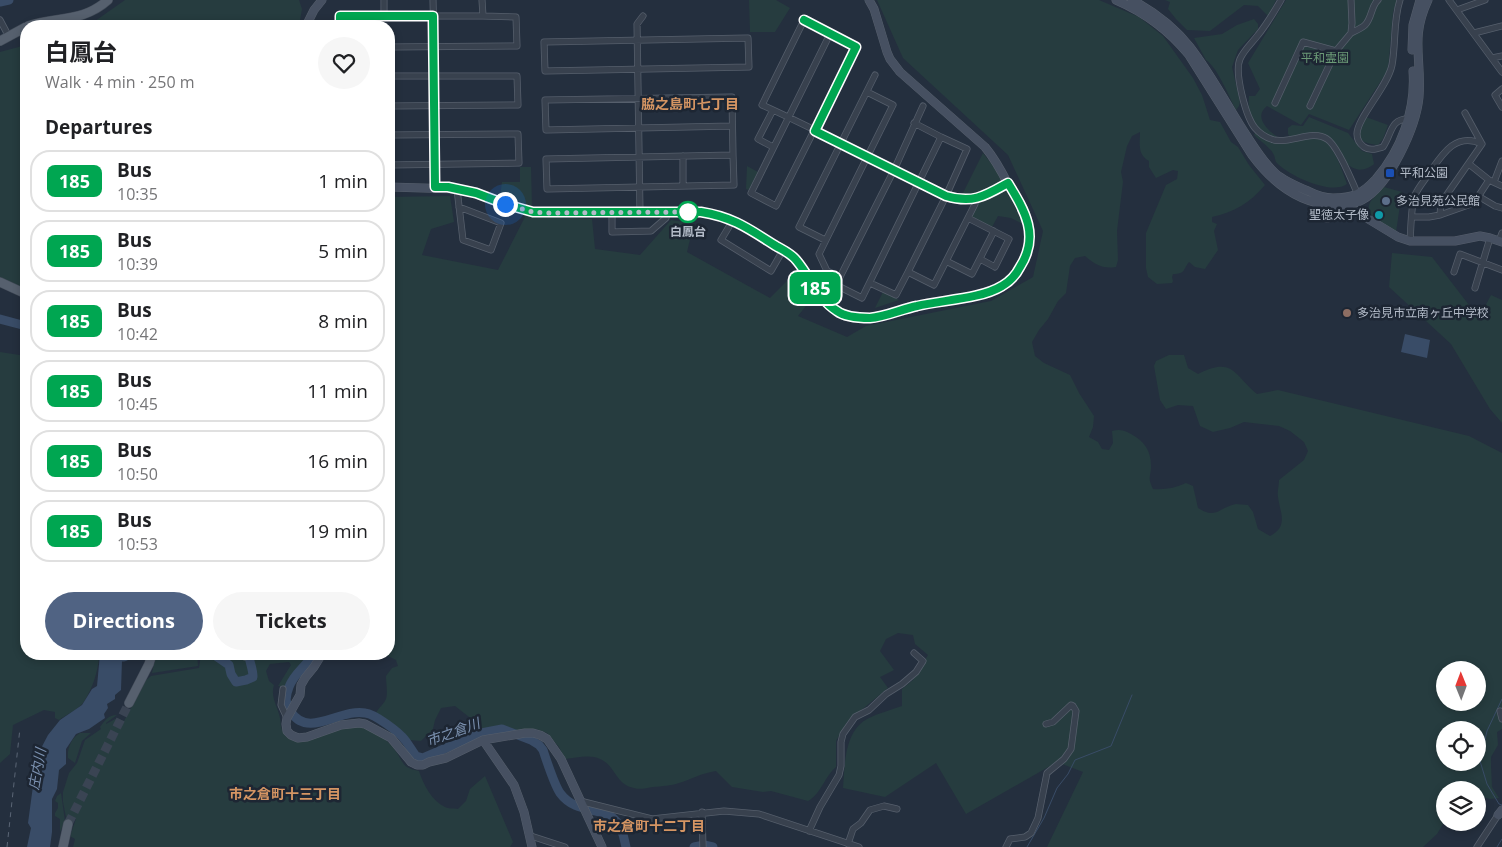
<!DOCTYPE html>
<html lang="en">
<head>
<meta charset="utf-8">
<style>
	body { margin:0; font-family:"Open Sans","Noto Sans JP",sans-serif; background:#f6f6f6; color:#202124; height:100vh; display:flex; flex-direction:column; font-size:19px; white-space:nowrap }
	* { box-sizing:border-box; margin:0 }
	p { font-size:16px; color:#757577 }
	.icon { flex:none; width:28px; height:28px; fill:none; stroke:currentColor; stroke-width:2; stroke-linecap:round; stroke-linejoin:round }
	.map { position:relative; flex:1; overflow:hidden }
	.panel { position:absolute; left:20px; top:20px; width:375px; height:640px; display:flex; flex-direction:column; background:#fff; border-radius:20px; box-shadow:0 2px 8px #0003 }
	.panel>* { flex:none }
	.badge { padding:0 10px; border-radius:8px; font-size:18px; line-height:32px }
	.needle { width:32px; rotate:359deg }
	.controls { position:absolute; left:1436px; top:661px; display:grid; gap:10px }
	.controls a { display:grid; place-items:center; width:50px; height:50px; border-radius:50%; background:#fff; box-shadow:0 2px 8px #0003; font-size:25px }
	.you { position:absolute; width:25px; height:25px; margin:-12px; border:4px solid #fff; border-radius:50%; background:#1a73e8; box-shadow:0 0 0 8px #1a73e833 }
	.map>.badge { position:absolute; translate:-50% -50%; box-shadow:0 0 0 2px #fff }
	h2 { padding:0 25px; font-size:19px; line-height:45px }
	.round { display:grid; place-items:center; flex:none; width:52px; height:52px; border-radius:26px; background:#f6f6f6 }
	.head { display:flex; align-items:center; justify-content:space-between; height:85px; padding:0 25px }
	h1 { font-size:24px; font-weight:700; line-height:38px }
	.cta { display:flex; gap:10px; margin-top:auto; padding:10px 25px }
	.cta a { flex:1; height:58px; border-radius:30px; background:#506383; color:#fff; font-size:20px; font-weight:700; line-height:58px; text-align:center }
	.cta a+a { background:#f6f6f6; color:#202124 }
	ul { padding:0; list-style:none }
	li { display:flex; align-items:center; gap:15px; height:62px; margin:0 10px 8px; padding:0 15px; border:2px solid #e0e0e0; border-radius:20px }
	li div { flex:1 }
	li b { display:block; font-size:19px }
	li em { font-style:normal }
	li .badge { min-width:55px; font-weight:700; text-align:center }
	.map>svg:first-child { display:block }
</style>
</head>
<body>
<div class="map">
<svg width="1502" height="847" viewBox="0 0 1502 847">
	<rect width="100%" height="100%" fill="#242f3e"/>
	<path fill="#263c3f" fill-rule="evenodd" d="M 125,0 L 299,0 L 302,9 L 299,26 L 88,26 Z
		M 749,0 L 776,0 L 790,8 L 775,32 L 750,32 Z
		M 877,0 L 1099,0 L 1139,17 L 1163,36 L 1193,78 L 1202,95 L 1210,120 L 1220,122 L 1231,142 L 1238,147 L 1249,165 L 1265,185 C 1250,203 1234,212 1212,217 L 1212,222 L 1217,224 L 1214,231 L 1218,250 L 1205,269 L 1195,267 L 1189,262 C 1183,269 1186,274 1173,274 L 1172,277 L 1173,281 L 1172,283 L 1157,284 L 1148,277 L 1146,268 L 1146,233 L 1166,185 L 1177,179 L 1178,171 L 1173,170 L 1156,178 L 1149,167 L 1149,161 C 1137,154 1140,144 1140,132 L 1132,136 L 1127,146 L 1121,172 L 1123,182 L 1117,231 L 1118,260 L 1116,267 C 1102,269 1096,265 1085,256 L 1075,258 L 1070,266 L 1066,293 L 1058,301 L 1048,319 L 1039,330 L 1032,342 L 1035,356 L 1044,363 L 1070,375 L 1079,393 L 1094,416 L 1093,427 L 1089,437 L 1098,442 L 1102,449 L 1109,450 L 1113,443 L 1112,431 C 1119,429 1124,430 1131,434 C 1144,441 1151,450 1151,466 C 1151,478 1147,476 1153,489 C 1165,490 1175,488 1186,483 L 1193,486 L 1198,508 C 1217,520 1219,507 1236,504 C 1239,504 1244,505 1248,505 L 1253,512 L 1258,529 L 1270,536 C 1289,526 1280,513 1278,497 C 1277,492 1279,486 1279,480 L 1304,460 L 1308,451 L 1304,442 L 1290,431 L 1279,426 L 1244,422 L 1230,428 L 1213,432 L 1200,426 L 1193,406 L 1178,405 L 1166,409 L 1160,400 L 1154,366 L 1156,361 L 1169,355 L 1184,355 L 1188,368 L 1198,374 C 1233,356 1234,375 1257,394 L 1278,390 L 1469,436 L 1502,453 L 1502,729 L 1497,732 L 1498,745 L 1491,757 L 1491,766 L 1492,787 L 1499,798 L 1490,799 L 1482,797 L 1478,803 L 1478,790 L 1445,790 L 1445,821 L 1437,834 L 1423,847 L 1047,847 L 1083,772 L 1057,762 L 966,814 L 936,763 L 885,797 L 843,788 C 845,764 844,730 869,718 C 879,713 891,710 902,706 L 902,689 L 913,680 L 928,655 L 915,644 L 913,635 L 898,633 L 886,639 L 880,651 L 894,670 L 880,677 L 888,688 L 847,722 L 836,741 L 836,767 C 824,777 822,793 808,801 L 771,791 L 763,792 L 732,787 L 716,771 C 702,773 692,779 679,783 C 671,786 662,786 653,787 C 646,788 640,790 634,788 C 616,785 615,765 600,759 C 590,754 576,758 565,759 L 559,747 L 547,733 L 536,729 L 517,731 L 506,727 L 497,727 L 478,730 L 478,724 L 455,706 L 441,708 L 435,720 L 432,733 L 427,735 L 421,741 L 409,740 L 396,727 L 376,713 C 379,707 384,704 386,699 C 388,693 386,683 386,676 L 392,668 L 398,666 L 396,660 L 384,654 L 389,654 L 389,197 L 450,196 L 454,222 L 431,229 L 422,255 L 498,270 L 526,215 L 592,219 L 595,249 L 640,255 L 671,220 L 694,223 L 687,252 L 770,298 L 794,274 L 813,297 L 798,316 L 847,337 L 866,326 L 991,301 L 1033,277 L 1043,231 L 1008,155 L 903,58 ZM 1445,670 L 1478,670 L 1478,702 L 1445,702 ZM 1445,730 L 1478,730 L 1478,762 L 1445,762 Z
		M 1165,0 L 1276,0 L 1268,16 L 1258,6 L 1244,5 L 1210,31 L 1187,30 L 1176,19 L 1168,9 L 1170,2 Z
		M 1286,0 L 1397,0 L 1393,12 L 1388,70 L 1349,130 L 1309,114 L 1301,125 L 1267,106 C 1252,118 1270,132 1280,139 C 1275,138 1269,137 1265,135 C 1252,128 1247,110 1249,96 L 1255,96 L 1260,89 L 1248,63 Z
		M 1254,19 L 1258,24 L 1258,29 L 1238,50 L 1232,67 L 1240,101 L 1239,106 L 1236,110 C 1229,97 1218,68 1206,60 L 1194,38 L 1222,34 L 1237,25 Z
		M 26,45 L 26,290 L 0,277 L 0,52 Z
		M 1309,117 L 1348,133 L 1362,151 L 1372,154 L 1374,164 C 1369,168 1362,171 1356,169 C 1338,162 1343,150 1332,141 C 1320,131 1304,135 1290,137 L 1288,134 L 1288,128 L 1292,125 L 1303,126 Z
		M 1366,117 L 1388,125 L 1383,139 L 1378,145 C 1357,144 1354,133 1366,117 Z
		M 1256,131 L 1269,141 C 1281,140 1314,134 1323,140 C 1334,146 1343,172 1347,184 C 1332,196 1287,175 1276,162 C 1275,160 1275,157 1274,155 C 1270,147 1260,141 1254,135 Z
		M 983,153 L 1001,176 L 1023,224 L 1011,218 L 998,216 L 992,227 L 969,215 L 979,203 L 975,193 L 962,195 Z
		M 747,166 L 758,172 L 749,190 L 746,189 Z
		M 520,167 L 531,167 L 532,206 L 500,196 L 502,182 L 520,182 Z
		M 1384,187 L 1402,192 L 1396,232 C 1388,227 1366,218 1369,205 C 1370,200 1380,192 1384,187 Z
		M 1392,253 L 1432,257 L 1479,318 L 1491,295 L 1502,300 L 1502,423 L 1490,409 L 1451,344 L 1389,287 Z
		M 883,292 L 899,300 L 875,308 Z
		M 0,352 L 26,356 L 26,654 L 99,654 C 99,670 92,690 83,703 C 77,710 66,715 59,720 L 55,718 L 55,712 L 44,710 L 13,725 L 10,754 L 0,763 Z
		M 156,654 L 197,654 L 198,666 L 152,673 Z
		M 201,654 L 233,654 L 241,658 L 251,658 L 257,654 L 310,654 L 284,687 L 278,686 L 291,665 L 289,662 L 270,664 L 266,671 L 269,681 L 274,685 C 270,697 278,707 280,718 C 281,721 280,723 281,726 C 287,758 332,729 351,727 C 358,726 364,728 370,730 C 378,734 389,741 394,749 C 399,754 401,763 407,767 C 410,769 415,770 419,771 C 423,784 432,801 445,807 C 448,809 454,808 458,809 L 466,801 L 470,789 L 485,776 L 513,842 L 510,847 L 73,847 L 75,839 L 70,836 L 76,819 L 69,816 L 66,817 L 63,802 L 63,792 L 69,773 L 77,763 L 85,740 L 101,729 L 100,727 C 105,720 108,715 117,715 L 106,723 L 106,724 L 117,718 L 124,721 L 145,681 L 151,676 L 199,668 Z
		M 80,733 L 91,733 L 82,741 L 75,763 L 68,758 C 67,749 71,738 80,733 Z
		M 61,793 L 65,821 L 60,832 L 60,819 L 55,816 L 55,813 L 58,808 L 58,803 L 55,801 L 57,796 Z"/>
	<path fill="#394c67" d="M 1405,334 L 1430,340 L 1427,358 L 1401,352 Z
		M 100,654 L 122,654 L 124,657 L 122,660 L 121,690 L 115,695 L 115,699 L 107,704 L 108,708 L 104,714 L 105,718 L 89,729 L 76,734 L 66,749 L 66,764 L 59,770 L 57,789 L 52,799 L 52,832 L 50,847 L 27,847 L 31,828 L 28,823 L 33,786 L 38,774 L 37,756 L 48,735 L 60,720 L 82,705 L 92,689 L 97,686 Z"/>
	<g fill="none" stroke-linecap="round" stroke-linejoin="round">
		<path stroke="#394c67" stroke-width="1" d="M 1502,699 L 1487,731 L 1480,761 L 1487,784 L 1499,804 L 1502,805
			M 1027,847 L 1044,818 L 1057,788 L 1068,774 L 1075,760 L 1111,746 L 1132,695
			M 1497,847 L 1502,839"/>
		<path stroke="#394c67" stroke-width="9" d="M 0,2 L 9,0
			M 0,319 L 26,326
			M 213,654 L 229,665 L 231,674 L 236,682 L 246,680 L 253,677 C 253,668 249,662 249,654
			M 313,654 C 307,666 294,673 289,687 C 285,697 285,704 291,712 C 308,739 341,708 365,713 C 375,714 399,732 405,740 C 409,745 412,751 416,756 L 423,758 L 481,733 L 502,729 L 531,740 L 539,745 L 543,750 C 547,762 554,784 560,793 C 577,816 604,805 617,822 C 623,829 624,839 626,847
			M 112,657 L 124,657 L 130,654
			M 694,847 L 704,845 L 713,847"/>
		<path stroke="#3a4453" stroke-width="9" stroke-dasharray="9 4.5" stroke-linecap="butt" d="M 68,824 L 129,703"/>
		<g stroke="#565f6c" stroke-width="7">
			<path id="street" d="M 433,0 L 436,134 L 435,187
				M 482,0 L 483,16
				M 1281,0 C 1274,12 1267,24 1258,35 C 1252,43 1244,50 1240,59 C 1234,73 1246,117 1255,128 C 1260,134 1267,138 1274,140 C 1291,144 1312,129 1327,139 C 1337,145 1353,183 1358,195
				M 1400,0 C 1393,21 1396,43 1392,65 C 1388,86 1357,118 1357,134 C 1357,139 1360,144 1364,147 C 1370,151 1376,149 1383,147 C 1392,134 1390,119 1408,119
				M 1449,0 L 1502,72
				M 1457,10 L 1485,0
				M 384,16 L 384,0
				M 0,20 L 8,35
				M 340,26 L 340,16 L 483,16 L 516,17 L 517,46 L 389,47
				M 1351,33 C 1355,31 1362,28 1365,25 C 1372,18 1371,6 1378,0
				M 1474,33 L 1502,26
				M 830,34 C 804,87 777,140 751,193 L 776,206 L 856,47 L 804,20 L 762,105 C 811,127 858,152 906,176 C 923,184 943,199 962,200 C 980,201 994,191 1008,183
				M 748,38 L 749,67 L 545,71 L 544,42 Z
				M 1492,58 L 1502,56
				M 389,76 L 517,76 L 518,105 L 389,106
				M 1502,89 L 1495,95 L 1502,107
				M 867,92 L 893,105 L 819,254 L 827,271 L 840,277 L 836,285 L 862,298 L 941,137 L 914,123
				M 1275,103 L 1303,42 L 1336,51
				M 1310,106 L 1336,51 L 1351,33 L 1352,23 L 1351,0
				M 773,110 L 758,139 L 773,147
				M 732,126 L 546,130 L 545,100 L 732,97 L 733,155 L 546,159 L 547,189 L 734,185 L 733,155
				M 389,135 L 518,134 L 519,163 L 389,165
				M 683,156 L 683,185
				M 1469,164 L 1489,180 L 1502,186
				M 1494,182 L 1502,161
				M 457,189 L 463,240 L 491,250 L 501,223 L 459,207
				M 1478,196 L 1495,206 L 1502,208
				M 640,212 L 637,24 L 643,16
				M 612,213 L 612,232 L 651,231 L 666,218 L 667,212
				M 1440,215 L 1441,203 L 1482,144 L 1465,113
				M 1413,217 L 1429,217 L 1440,215 L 1474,203 L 1489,180
				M 968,218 L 1009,239 L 995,267 L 980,259
				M 733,220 L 721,240 L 771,271 L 783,250
				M 825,240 L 799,227 L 875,75
				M 1410,241 C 1411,229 1411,204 1415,195 C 1418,188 1424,181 1428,175 C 1441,156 1455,131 1482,144
				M 1499,241 L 1502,233
				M 946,261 L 972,274 L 994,231
				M 908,272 L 946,196 L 967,149 L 941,137
				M 1454,272 L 1460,254 L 1502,270
				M 840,277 L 894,170 L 923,106
				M 870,283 L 896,295 L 908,272 L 934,285 L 975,204 L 976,199
				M 1475,288 L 1490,238
				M 283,689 L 281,705 L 287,718
				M 1500,711 L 1502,719
				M 580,801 L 652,819 L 724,811 L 759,814 L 859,847
				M 702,812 L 703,847
				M 809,831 L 820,807 L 839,775 L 841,766 L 841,742 L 843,734 L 855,717 L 869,710 L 886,694 L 902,684 L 916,672 L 923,661 L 914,653
				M 531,836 L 565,847
				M 848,844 L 853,829 L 861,823 L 870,810 L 884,806 L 897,809
				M 1006,847 L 1010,839 L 1025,837 L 1031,833 L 1038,818 L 1047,773 L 1064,759 L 1071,749 L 1076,711 L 1073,706 L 1071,705 L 1053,722 L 1046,724
				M 1477,847 L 1498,815"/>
		</g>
		<g stroke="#565f6c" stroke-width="9">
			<path id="secondary" d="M 1116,0 C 1146,13 1169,30 1189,55 L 1252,155 C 1272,182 1298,203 1332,205 C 1343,206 1353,205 1362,200 C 1390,185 1416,127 1419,97 C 1422,58 1410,38 1428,0
				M 1132,0 C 1155,12 1174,27 1190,47 C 1210,73 1226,103 1243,130 C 1253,145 1262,161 1275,173 C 1284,181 1296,186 1308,191 C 1316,195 1324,198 1333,198 C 1353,198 1362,194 1376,179 C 1401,150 1416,110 1413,71
				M 306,26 L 314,10 L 322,0
				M 1412,50 L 1413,25 L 1420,0
				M 389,187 L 457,189 L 476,193 L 505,204 L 533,212 L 701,212 C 731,217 750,229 776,246 C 783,250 793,255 798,261 C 812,280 821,306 844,315 C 870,324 897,310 922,305 C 944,301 984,298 1003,286 C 1028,269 1036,235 1023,208 C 1019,200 1014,193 1009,186 C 1002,172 995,159 985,147 L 900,72 L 890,59 L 887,52 L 874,9 L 869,0
				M 1317,198 L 1317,210 L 1321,217 L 1328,218 L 1350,211 L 1360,214 L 1398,237 L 1410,241 L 1455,241 L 1480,236 L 1490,238 L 1502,242
				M 240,654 L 245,656 L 252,654
				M 322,654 L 314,667 L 305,678 L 301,685 L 300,695 L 287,718 L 286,724 L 287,731 L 291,735 L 298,738 L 307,737 L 341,725 L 359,723 L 365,724 L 391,738 L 411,762 L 417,765 L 423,765 L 429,762 L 446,758 L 483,740 L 525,733 L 533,733 L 540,735 L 547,739 L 561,759 L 602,847
				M 483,740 L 514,785 L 524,812 L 532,847
				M 1498,815 L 1502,810"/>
		</g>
		<g stroke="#414a57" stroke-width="10">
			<path id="primary" d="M 28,26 C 58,16 82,23 108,0
				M 0,41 L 26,27
				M 0,282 L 26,294
				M 129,703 L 149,664 L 152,654
				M 63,847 L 68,824"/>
		</g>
		<use href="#street" stroke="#38414e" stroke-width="5.5"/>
		<use href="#secondary" stroke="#465061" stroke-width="8"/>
		<use href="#primary" stroke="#56606e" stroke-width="9"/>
		<path stroke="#5a6575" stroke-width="1" stroke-dasharray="5 5" stroke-linecap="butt" d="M 7,847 L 20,728"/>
	</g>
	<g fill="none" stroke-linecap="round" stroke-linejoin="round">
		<g stroke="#fff" stroke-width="11">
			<path id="line" d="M 340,26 L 340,16 L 433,16 L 435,187 L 448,187 L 476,193 L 505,204 L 533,212 L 701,212 C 733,217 749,229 776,246 C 783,250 792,254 797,261 C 811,278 818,299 837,311 C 845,317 859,318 870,318 C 885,317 902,309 917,306 C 942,300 981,299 1002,286 C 1009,282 1016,275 1020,267 C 1040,236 1025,211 1008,183 C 985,196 973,204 946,196 L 815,131 L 856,47 L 804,20"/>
		</g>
		<use href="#line" stroke="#00a651" stroke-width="8"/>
		<path stroke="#b4bcc9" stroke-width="5" stroke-dasharray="0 9" d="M 505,204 L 533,212 L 549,213 L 688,212"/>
	</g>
	<rect fill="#1a4fb4" stroke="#1d2633" stroke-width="2" x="1385" y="168" width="10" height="10" rx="2.5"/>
	<circle fill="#5c6f8a" stroke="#1d2633" stroke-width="2" cx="1386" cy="201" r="5"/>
	<circle fill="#fff" stroke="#00a651" stroke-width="2.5" cx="688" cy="212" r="10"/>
	<circle fill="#0f9aa8" stroke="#1d2633" stroke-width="2" cx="1379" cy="215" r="5"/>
	<circle fill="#8d6e63" stroke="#1d2633" stroke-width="2" cx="1347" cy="313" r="5"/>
	<g text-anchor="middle" stroke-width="5" stroke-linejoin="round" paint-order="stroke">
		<g font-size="12" fill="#6b9a76" stroke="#1d2633">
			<text x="1325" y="62">平和霊園</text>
		</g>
		<g font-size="12" fill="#b4bcc9" stroke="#1d2633" text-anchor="start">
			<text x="1400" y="177">平和公園</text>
			<text x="1396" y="205">多治見苑公民館</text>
			<text x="1369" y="219" text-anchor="end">聖徳太子像</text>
			<text x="1357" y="317">多治見市立南ヶ丘中学校</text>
		</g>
		<g font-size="12" font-weight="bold" fill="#b4bcc9" stroke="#1d2633">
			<text x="688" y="236">白鳳台</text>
		</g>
		<g font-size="14" font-weight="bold" fill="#d59563" stroke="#1d2633">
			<text x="690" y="109">脇之島町七丁目</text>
			<text x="285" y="799">市之倉町十三丁目</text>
			<text x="649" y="831">市之倉町十二丁目</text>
		</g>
		<g font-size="14" font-style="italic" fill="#7c92b1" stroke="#1d2633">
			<text transform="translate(453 732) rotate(-20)" y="5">市之倉川</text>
			<text transform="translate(37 769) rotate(-80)" y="5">庄内川</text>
		</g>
	</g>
</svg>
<div class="controls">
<a><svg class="needle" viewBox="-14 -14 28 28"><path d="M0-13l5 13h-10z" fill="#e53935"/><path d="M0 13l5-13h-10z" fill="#757577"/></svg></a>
<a><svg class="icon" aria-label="locate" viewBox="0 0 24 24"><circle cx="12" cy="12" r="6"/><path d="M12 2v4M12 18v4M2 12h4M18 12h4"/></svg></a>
<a><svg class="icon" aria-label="layers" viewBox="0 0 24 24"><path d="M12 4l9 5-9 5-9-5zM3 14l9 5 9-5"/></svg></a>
</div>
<div class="you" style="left:505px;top:204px"></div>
<b class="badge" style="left:815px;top:288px;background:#00a651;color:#fff">185</b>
<section class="panel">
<div class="head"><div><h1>白鳳台</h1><p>Walk · 4 min · 250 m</p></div><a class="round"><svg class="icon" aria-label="heart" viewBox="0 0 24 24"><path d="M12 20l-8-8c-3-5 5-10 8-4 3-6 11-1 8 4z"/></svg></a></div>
<h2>Departures</h2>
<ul>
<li><span class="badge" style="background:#00a651;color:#fff">185</span><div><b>Bus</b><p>10:35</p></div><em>1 min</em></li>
<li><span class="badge" style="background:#00a651;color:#fff">185</span><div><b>Bus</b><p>10:39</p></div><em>5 min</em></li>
<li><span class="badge" style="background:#00a651;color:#fff">185</span><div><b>Bus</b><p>10:42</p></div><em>8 min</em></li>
<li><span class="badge" style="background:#00a651;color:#fff">185</span><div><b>Bus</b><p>10:45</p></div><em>11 min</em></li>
<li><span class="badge" style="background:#00a651;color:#fff">185</span><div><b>Bus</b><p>10:50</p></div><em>16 min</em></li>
<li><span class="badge" style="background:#00a651;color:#fff">185</span><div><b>Bus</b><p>10:53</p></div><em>19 min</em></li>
</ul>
<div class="cta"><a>Directions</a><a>Tickets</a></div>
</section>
</div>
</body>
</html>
